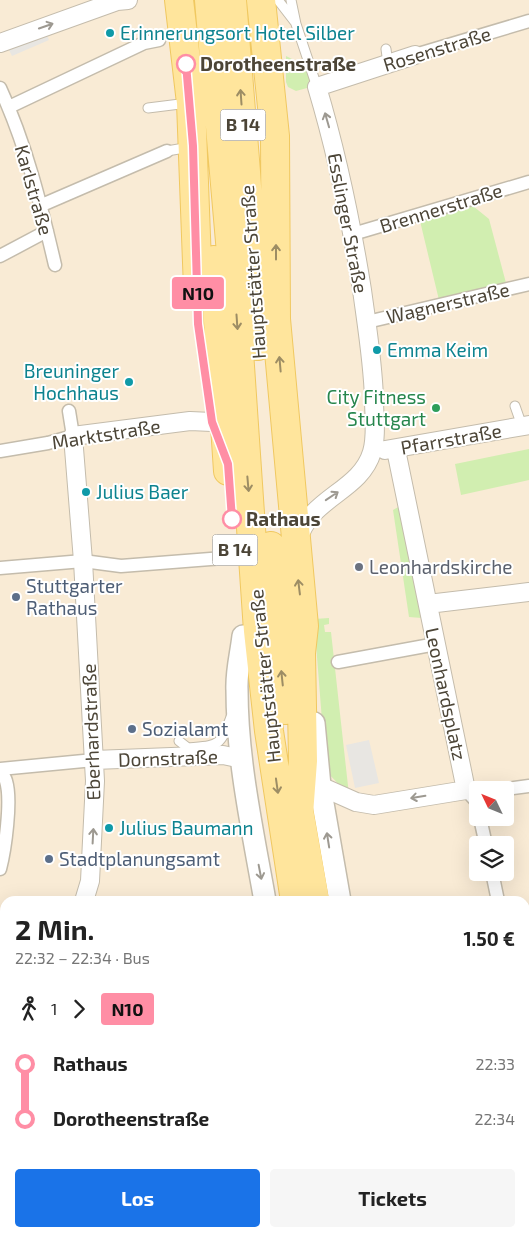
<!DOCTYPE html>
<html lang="de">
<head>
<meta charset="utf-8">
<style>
	body { margin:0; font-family:"Exo 2",sans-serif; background:#f6f6f6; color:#222; height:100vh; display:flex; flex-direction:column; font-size:19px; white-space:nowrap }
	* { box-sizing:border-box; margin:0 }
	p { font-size:16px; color:#767676 }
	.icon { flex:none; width:28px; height:28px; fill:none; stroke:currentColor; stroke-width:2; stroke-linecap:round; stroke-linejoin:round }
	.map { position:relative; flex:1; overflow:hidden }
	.side { position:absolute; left:0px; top:896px; width:530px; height:341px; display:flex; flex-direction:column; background:#fff; border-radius:15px 15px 0 0; box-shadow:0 5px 20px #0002 }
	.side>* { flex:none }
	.badge { padding:0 10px; border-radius:4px; font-size:18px; line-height:32px }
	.needle { width:32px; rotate:313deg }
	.buttons { position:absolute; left:469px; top:781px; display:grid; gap:10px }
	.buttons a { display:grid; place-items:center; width:45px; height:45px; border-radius:5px; background:#fff; box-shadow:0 5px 20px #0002; font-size:25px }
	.map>.badge { position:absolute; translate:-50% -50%; box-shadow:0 0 0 2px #fff }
	.legs { display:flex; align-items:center; gap:8px; height:55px; padding:0 15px; font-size:16px }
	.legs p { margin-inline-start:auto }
	.summary { display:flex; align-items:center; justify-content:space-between; height:85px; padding:0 15px }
	h1 { font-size:28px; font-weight:700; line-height:38px }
	.button { display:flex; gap:10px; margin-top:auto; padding:10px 15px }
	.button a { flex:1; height:58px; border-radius:5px; background:#1a73e8; color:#fff; font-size:20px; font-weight:700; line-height:58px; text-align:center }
	.button a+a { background:#f6f6f6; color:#222 }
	ul { padding:0 15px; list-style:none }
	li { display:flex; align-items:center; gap:18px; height:55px; font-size:19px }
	li i { display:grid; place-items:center; width:8px; height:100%; margin:0 6px; background:currentColor }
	li i::after { content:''; width:12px; height:12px; margin:-6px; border:4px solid; border-radius:50%; background:#fff }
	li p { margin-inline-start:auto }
	li:first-child i { background:linear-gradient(#0000 50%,currentColor 0) }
	li:last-child i { background:linear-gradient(currentColor 50%,#0000 0) }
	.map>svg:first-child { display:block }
</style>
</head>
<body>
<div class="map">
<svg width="529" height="1237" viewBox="0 0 529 1237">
	<rect width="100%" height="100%" fill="#f7f3eb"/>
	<path fill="#ebe6d8" d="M 529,1119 L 529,1237 L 424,1237 L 423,1233 L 525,1232 L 525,1120 Z"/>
	<path fill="#f9ebd5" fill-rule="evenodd" d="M 0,0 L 529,0 L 529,1119 L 525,1120 L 525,901 L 5,901 L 5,1232 L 318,1232 L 318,1237 L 0,1237 ZM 478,790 L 505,790 L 505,818 L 478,818 ZM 478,845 L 505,845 L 505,872 L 478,872 Z"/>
	<path fill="#d1eeb0" d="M 286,56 L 304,65 L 310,77 L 307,88 L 296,91 L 288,87 L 286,82 Z
		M 473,206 L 489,219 L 506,283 L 439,300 L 420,221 Z
		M 529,449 L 529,480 L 461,495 L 455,464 Z
		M 400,506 L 422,618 L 409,617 L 393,510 Z
		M 329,618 L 329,624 L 324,625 L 325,632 L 331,632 L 349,795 L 326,771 L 314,619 Z"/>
	<path fill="#e8e6e2" d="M 46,33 L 49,40 L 12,56 L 9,50 Z
		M 369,740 L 379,783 L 355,788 L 346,745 Z"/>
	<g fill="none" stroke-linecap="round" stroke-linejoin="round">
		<g stroke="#c4bcac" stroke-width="11">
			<path id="service" d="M 278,0 L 295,22
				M 291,0 L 296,24 L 317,87
				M 386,49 L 388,64
				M 148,108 L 188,103
				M 167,151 L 190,147
				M 515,406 L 522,426
				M 179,741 L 188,748 C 219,745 220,747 231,717"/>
		</g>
		<g stroke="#c4bcac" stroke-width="15">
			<path id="pedestrian" d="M 415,55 L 529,21
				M 0,88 C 26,144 41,205 55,265
				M 9,107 L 144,43 L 159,40
				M 42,205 L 167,151
				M 353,234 L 529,182
				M 0,256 L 47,231
				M 367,322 L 529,284
				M 0,451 L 48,443 L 73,436 L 69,411
				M 0,568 L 83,561 L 121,566 L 236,557
				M 338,662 L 436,644
				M 0,769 L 94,760
				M 0,770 C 2,773 5,777 6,781 C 12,800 5,850 0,869
				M 466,790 L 476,801 L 478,806
				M 499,790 L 529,786
				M 480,818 L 486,845
				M 492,872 L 498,901
				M 0,929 L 5,932
				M 525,1018 L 529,1027
				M 55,1232 L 57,1237"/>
		</g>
		<g stroke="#c4bcac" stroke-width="20">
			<path id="minor" d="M 0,43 L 117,1 L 128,0
				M 385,450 L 529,425
				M 298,540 C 310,497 360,492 372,452 C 377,436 374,416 374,399 C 373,363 367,327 362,290 C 351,221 337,154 317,87 L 415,55
				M 428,604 L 529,592
				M 94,760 L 223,755 L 242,759
				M 320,786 L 356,802 L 374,805 L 466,790 L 396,450
				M 84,901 L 90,881 L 95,781 L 83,561 L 73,436 L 190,421 L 212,422
				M 0,1069 L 5,1062
				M 0,1109 L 5,1109
				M 164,1232 L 164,1237
				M 235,1232 L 235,1237"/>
		</g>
		<g stroke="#c4bcac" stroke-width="24">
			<path id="tertiary" d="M 243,636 C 241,654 236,672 237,690 C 237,761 253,832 265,901
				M 314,723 L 320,786 L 340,901
				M 525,1108 L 529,1107
				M 525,1130 L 529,1129
				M 324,1232 L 324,1237
				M 415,1232 L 415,1237"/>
		</g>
		<g stroke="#f0c860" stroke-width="30">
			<path id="primary" d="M 179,0 L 191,103 L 198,289
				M 209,0 L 237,322 L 258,631 L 269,731 L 295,901
				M 232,0 L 246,172 L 258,346
				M 261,0 L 275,136 L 276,319 L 304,626 L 301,653 L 303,761 L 299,814
				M 214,260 L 228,471
				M 271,546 L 285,710
				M 297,799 L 315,901
				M 358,1232 L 359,1237"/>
		</g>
		<use href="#service" stroke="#fff" stroke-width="9"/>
		<use href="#pedestrian" stroke="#fff" stroke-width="12"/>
		<use href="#minor" stroke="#fff" stroke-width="18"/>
		<use href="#tertiary" stroke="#fff" stroke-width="21"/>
		<use href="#primary" stroke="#ffe59c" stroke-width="28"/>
	</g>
	<defs><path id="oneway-shaft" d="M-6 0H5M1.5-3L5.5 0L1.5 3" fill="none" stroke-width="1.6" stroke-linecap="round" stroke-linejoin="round" transform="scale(1.25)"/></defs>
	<g stroke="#9d9991">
		<use href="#oneway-shaft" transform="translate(46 26) rotate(-19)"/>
		<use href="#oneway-shaft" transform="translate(327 120) rotate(-106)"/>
		<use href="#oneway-shaft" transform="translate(332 496) rotate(-34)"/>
		<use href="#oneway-shaft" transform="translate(418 797) rotate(171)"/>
		<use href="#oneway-shaft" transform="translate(93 836) rotate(-87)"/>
		<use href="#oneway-shaft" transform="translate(328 840) rotate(-99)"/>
		<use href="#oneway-shaft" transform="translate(260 872) rotate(79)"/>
	</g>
	<g stroke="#9d8d64">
		<use href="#oneway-shaft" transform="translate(241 97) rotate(-94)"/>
		<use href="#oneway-shaft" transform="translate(276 252) rotate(-90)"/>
		<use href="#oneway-shaft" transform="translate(237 322) rotate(86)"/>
		<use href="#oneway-shaft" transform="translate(280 364) rotate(-95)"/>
		<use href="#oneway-shaft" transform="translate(248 484) rotate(85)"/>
		<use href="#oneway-shaft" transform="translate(299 587) rotate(-97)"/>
		<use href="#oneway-shaft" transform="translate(282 678) rotate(-96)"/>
		<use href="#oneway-shaft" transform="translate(277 786) rotate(82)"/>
	</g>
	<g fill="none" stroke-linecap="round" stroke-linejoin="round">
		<g stroke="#fff" stroke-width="11">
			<path id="line-1" d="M 186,64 L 193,146 L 198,324 L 212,422 L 228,464 L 232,519"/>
		</g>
		<use href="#line-1" stroke="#ff8ea5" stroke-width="8"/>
	</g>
	<g fill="#0f9aa8" stroke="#fff" stroke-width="2">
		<circle cx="110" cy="33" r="5"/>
		<circle cx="377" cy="350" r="5"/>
		<circle cx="129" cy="382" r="5"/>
		<circle cx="86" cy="492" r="5"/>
		<circle cx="109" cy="828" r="5"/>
	</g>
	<g fill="#fff" stroke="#ff8ea5" stroke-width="2.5">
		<circle cx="186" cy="64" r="9"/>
		<circle cx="232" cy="519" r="9"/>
	</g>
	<circle fill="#2e9e5b" stroke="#fff" stroke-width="2" cx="436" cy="408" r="5"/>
	<circle fill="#6b7280" stroke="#fff" stroke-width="2" cx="359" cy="567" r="5"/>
	<g fill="#5c6f8a" stroke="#fff" stroke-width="2">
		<circle cx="16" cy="597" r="5"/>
		<circle cx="132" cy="729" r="5"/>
		<circle cx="49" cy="859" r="5"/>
	</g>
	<g text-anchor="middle" stroke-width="4" stroke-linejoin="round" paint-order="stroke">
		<g fill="#fff" stroke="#827d73" stroke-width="1">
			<rect x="220.5" y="109.5" width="45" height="31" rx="4"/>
			<rect x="212.5" y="534.5" width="45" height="31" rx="4"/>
		</g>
		<g font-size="18" font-weight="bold" fill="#4c4537">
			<text x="243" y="131">B 14</text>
			<text x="235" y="556">B 14</text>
		</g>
		<g font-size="19" fill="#0d838f" stroke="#fff" text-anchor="start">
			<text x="120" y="40">Erinnerungsort Hotel Silber</text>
			<text x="387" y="357">Emma Keim</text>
			<text x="119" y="378" text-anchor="end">Breuninger<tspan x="119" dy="22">Hochhaus</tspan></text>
			<text x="96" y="499">Julius Baer</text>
			<text x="119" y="835">Julius Baumann</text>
		</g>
		<g font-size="19" fill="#4c4537" stroke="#fff">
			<text transform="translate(437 49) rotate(-17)" y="7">Rosenstraße</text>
			<text transform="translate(34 190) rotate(74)" y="7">Karlstraße</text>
			<text transform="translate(441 208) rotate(-17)" y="7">Brennerstraße</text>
			<text transform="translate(348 223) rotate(79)" y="7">Esslinger Straße</text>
			<text transform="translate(253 272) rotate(-94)" y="7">Hauptstätter Straße</text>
			<text transform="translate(448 303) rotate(-13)" y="7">Wagnerstraße</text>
			<text transform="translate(106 434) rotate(-9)" y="7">Marktstraße</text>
			<text transform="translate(451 439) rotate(-10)" y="7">Pfarrstraße</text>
			<text transform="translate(265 676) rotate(-96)" y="7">Hauptstätter Straße</text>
			<text transform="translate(446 694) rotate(78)" y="7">Leonhardsplatz</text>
			<text transform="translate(91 732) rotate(-92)" y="7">Eberhardstraße</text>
			<text transform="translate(168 758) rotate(-2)" y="7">Dornstraße</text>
		</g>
		<g font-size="19" font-weight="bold" fill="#4c4537" stroke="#fff" text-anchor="start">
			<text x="200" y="71">Dorotheenstraße</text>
			<text x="246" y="526">Rathaus</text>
		</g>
		<g font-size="19" fill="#27864d" stroke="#fff" text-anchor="end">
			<text x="426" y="404">City Fitness<tspan x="426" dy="22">Stuttgart</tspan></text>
		</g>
		<g font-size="19" fill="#5b616d" stroke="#fff" text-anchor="start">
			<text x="369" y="574">Leonhardskirche</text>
		</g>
		<g font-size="19" fill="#4e5e75" stroke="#fff" text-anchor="start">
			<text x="26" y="593">Stuttgarter<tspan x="26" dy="22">Rathaus</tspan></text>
			<text x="142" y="736">Sozialamt</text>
			<text x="59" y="866">Stadtplanungsamt</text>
		</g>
	</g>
</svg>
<div class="buttons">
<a><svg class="needle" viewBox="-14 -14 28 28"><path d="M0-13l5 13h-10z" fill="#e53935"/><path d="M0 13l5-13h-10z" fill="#767676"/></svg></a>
<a><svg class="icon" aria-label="layers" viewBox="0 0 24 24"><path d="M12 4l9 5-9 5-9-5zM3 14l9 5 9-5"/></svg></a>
</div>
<b class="badge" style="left:198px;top:293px;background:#ff8ea5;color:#111">N10</b>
<section class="side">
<div class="summary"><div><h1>2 Min.</h1><p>22:32 – 22:34 · Bus</p></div><b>1.50 €</b></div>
<div class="legs"><svg class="icon" aria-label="walk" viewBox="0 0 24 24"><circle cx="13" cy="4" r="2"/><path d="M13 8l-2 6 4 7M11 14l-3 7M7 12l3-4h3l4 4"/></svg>1<svg class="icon" aria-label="forward" viewBox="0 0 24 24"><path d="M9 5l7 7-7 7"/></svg><b class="badge" style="background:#ff8ea5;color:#111">N10</b></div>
<ul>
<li><i style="color:#ff8ea5"></i><b>Rathaus</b><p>22:33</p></li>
<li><i style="color:#ff8ea5"></i><b>Dorotheenstraße</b><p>22:34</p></li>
</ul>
<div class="button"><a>Los</a><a>Tickets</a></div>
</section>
</div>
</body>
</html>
